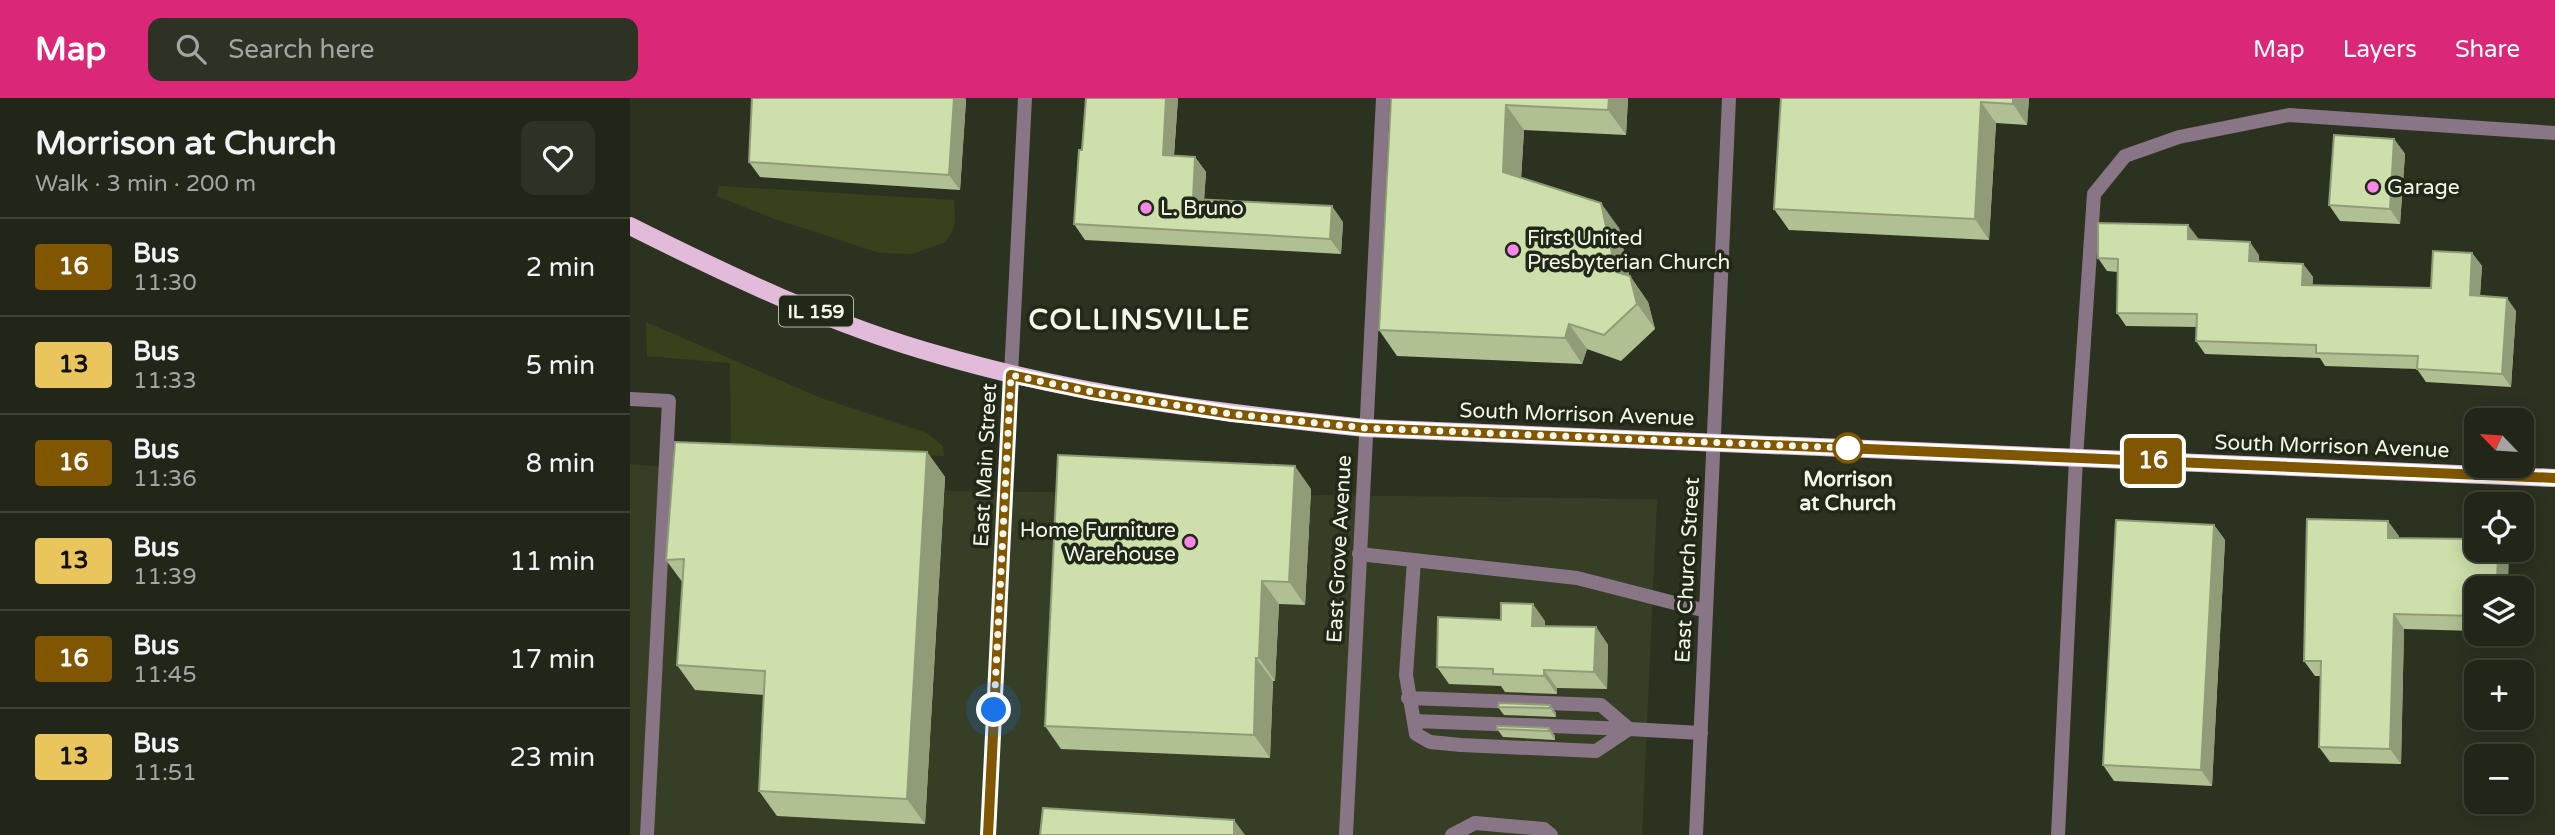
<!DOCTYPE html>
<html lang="en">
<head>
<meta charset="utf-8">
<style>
	body { margin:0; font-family:"Varela Round",sans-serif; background:#2d3225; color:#f1f3f6; height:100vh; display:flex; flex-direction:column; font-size:26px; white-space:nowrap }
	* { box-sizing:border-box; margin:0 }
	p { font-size:23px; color:#a2a5a2 }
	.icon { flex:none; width:38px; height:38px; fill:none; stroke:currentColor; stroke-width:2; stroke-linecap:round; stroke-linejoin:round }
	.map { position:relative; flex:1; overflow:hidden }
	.drawer { display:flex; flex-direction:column; background:#212618; width:630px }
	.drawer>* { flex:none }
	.badge { padding:0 14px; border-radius:5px; font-size:24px; line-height:46px }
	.needle { width:46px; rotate:295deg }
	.fabs { position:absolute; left:1834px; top:310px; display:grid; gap:14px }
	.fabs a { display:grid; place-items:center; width:70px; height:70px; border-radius:14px; background:#212618; box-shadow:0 4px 18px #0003,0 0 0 2px #3e4337; font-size:35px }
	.you { position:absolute; width:35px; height:35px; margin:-18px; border:5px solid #fff; border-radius:50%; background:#1a73e8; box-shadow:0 0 0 10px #1a73e833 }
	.map>.badge { position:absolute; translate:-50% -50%; box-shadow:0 0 0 4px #fff }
	.round { display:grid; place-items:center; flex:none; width:74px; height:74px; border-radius:14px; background:#2d3225 }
	.headline { display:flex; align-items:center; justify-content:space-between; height:119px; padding:0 35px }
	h1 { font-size:33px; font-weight:700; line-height:52px }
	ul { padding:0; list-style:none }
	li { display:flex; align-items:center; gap:21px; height:98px; padding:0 35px; border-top:2px solid #3e4337 }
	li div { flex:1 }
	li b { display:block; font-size:26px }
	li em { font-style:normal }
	li .badge { min-width:77px; font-weight:700; text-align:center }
	header { display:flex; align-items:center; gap:42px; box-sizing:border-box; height:98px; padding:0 35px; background:#db2777; color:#fff }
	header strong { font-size:33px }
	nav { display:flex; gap:38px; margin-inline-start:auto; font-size:24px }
	.search { width:490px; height:63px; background:#2d3225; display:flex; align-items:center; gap:18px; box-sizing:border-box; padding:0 24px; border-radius:14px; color:#a2a5a2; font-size:26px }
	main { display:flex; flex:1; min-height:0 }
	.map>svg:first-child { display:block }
</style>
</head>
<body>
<header>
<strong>Map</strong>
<div class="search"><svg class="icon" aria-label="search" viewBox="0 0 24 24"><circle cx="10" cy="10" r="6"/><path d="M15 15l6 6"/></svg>Search here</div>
<nav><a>Map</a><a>Layers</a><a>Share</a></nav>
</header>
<main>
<section class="drawer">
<div class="headline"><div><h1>Morrison at Church</h1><p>Walk · 3 min · 200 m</p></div><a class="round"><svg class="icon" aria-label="heart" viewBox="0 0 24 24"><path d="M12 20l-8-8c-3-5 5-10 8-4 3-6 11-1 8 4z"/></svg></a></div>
<ul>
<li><span class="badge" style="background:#815601;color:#fff">16</span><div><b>Bus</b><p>11:30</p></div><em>2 min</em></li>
<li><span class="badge" style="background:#eac55c;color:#111">13</span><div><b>Bus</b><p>11:33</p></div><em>5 min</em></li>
<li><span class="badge" style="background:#815601;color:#fff">16</span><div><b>Bus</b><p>11:36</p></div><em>8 min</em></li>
<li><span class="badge" style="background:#eac55c;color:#111">13</span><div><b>Bus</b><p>11:39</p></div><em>11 min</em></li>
<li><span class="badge" style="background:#815601;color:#fff">16</span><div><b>Bus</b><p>11:45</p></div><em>17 min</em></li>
<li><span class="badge" style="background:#eac55c;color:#111">13</span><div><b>Bus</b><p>11:51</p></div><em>23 min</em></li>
</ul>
</section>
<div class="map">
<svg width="1925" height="737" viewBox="0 0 1925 737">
	<rect width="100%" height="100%" fill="#2c3220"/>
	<path fill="#373e26" d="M 0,366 L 327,393 L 1027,401 L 1012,737 L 0,737 Z"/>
	<path fill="#37421c" d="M 89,88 L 324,102 L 325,124 L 321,136 L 315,144 L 282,156 L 250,155 L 145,121 L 87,98 Z
		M 16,224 L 191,300 L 297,335 L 313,348 L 314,358 L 101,353 L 100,265 L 17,258 Z"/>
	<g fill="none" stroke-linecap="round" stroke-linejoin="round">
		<path stroke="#887585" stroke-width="14" d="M 0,301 L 39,303 L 17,737
			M 729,456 L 947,480 L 1076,513
			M 784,462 L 776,577 L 786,636 L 800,644 L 831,647 L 966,653 L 999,631 L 1071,635
			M 778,600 L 971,607 L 999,631
			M 784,623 L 999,631
			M 822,737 L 845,725 L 914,731 L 921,737
			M 1428,737 L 1446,360 L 1464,96 L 1495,58 L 1549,39 L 1659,17 L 1925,35"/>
		<path stroke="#887585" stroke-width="14" d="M 716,737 L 753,0
			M 1066,737 L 1099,0"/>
		<path stroke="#887585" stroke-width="14" d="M 381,277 L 395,0"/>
		<path stroke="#bb9cb5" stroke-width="14" d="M 358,737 L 381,277"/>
		<path stroke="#e2bbdb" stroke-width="18" d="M 0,128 C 100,178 204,228 313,258 C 451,298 593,315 735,330 L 1925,380"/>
	</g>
	<path fill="#b0c092" d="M 122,0 L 335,0 L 336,2 L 330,92 L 130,79 L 119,64 Z
		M 548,0 L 544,57 L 565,59 L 576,74 L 574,102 L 713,124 L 711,156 L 455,142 L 444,126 L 452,52 Z
		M 761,0 L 998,0 L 996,37 L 894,32 L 891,80 L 989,130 L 999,178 L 1000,178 L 1018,204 L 1025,231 L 991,263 L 957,251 L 952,266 L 767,258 L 749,232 Z
		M 1151,0 L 1399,0 L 1397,27 L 1366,25 L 1359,142 L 1159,132 L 1144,111 Z
		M 1764,41 L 1775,56 L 1770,126 L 1710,123 L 1699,107 Z
		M 1568,140 L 1568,141 L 1629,157 L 1629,164 L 1673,166 L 1683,179 L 1682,188 L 1801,190 L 1842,155 L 1852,168 L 1850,198 L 1886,213 L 1881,289 L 1796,284 L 1787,271 L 1695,268 L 1690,260 L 1575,256 L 1566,243 L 1567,229 L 1496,228 L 1487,215 L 1488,174 L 1477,173 L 1468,160 Z
		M 297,354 L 315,379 L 295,726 L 147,718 L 129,693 L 134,597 L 65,592 L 47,567 L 53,485 L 36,462 Z
		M 681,391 L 675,507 L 649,506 L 645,583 L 643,583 L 640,660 L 431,651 L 415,628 Z
		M 1584,427 L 1595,442 L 1582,688 L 1484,683 L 1473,667 Z
		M 1769,438 L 1769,440 L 1846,452 L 1875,452 L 1879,457 L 1846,490 L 1846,533 L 1774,531 L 1771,666 L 1700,664 L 1689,649 L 1691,578 L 1685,578 L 1674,563 Z
		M 915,523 L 915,528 L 966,529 L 978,547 L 977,591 L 927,590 L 927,596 L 875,594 L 871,588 L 819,586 L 807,569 Z
		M 920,607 L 926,615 L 926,619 L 874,617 L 868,609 Z
		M 919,630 L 925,638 L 925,642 L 873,639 L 867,631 Z"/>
	<path fill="#909c77" d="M 324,0 L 335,0 L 336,2 L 330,92 L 319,77 Z
		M 536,0 L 548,0 L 543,72 L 533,57 Z
		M 979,0 L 998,0 L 996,37 L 978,12 Z
		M 1383,0 L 1399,0 L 1397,27 L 1383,6 Z
		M 1351,4 L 1366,25 L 1359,142 L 1345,121 Z
		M 876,7 L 894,32 L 890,99 L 873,74 Z
		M 1764,41 L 1775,56 L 1770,126 L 1760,111 Z
		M 565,59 L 576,74 L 573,116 L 563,101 Z
		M 971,105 L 989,130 L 1004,200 L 986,174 Z
		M 702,108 L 713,124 L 711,156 L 700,141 Z
		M 1558,127 L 1568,140 L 1567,154 L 1558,141 Z
		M 1620,144 L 1629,157 L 1628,176 L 1619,163 Z
		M 1842,155 L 1852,168 L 1849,210 L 1840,197 Z
		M 1673,166 L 1683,179 L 1682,200 L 1672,187 Z
		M 1000,178 L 1018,204 L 1025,231 L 1007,206 Z
		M 1877,200 L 1886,213 L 1881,289 L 1872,276 Z
		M 939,226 L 957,251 L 952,266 L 935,240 Z
		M 297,354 L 315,379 L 295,726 L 277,701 Z
		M 665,368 L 681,391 L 675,507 L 659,484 Z
		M 1758,423 L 1769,438 L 1769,455 L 1758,440 Z
		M 1584,427 L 1595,442 L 1582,688 L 1571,672 Z
		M 1868,452 L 1875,452 L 1879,457 L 1878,490 L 1867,490 Z
		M 632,483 L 649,506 L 645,583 L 629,560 Z
		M 903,506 L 915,523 L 915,545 L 902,528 Z
		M 1764,516 L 1774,531 L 1771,666 L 1760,651 Z
		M 966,529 L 978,547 L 977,591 L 964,574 Z
		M 626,560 L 643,583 L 640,660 L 624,637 Z
		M 914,572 L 927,590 L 927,596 L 914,578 Z
		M 920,607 L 926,615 L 926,619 L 920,610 Z
		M 919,630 L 925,638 L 925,642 L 919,633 Z
		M 604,722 L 615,737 L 604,737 Z"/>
	<path fill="#cddfaa" stroke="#909c77" stroke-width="2" d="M 122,0 L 324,0 L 319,77 L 119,64 Z
		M 456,0 L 536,0 L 533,57 L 565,59 L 563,101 L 702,108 L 700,141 L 444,126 L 449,52 L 452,52 Z
		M 761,0 L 979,0 L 978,12 L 876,7 L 873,74 L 971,105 L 986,174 L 1000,178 L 1007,206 L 974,237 L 939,226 L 935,240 L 749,232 Z
		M 1151,0 L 1383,0 L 1383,6 L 1351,4 L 1345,121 L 1144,111 Z
		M 1704,37 L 1764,41 L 1760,111 L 1699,107 Z
		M 1468,125 L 1558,127 L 1558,141 L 1620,144 L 1619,163 L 1673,166 L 1672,187 L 1801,190 L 1803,153 L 1842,155 L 1840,197 L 1877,200 L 1872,276 L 1787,271 L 1788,258 L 1686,255 L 1686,247 L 1566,243 L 1567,216 L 1487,215 L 1488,161 L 1468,160 Z
		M 45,344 L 297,354 L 277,701 L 129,693 L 135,573 L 47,567 L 54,461 L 36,462 Z
		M 428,357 L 665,368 L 659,484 L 632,483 L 629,560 L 626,560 L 624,637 L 415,628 Z
		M 1677,421 L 1758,423 L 1758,440 L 1846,441 L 1846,452 L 1868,452 L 1867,490 L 1846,490 L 1846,518 L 1764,516 L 1760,651 L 1689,649 L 1691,563 L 1674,563 Z
		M 1486,422 L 1584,427 L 1571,672 L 1473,667 Z
		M 871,505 L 903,506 L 902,528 L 966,529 L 964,574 L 914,572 L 914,578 L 863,576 L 863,571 L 807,569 L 808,519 L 871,522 Z
		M 869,605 L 920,607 L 920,610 L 868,609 Z
		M 867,628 L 919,630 L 919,633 L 867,631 Z
		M 413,710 L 604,722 L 604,737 L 410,737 Z"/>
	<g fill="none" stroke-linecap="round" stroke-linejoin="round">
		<g stroke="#fff" stroke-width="16">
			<path id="line" d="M 358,737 L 381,277 L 462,294 L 602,316 L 735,330 L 1925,380"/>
		</g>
		<use href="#line" stroke="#815601" stroke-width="10"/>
		<path stroke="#f3f7eb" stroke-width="7" stroke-dasharray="0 12.6" d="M 364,612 L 381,277 L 462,294 L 602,316 L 735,330 L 1218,350"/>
	</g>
	<g fill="#f987e9" stroke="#222817" stroke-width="2.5">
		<circle cx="1743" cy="89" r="7"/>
		<circle cx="516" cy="110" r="7"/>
		<circle cx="883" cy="152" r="7"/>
		<circle cx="560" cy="444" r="7"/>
	</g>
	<circle fill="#fff" stroke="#815601" stroke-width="3.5" cx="1218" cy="350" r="14"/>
	<g text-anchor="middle" stroke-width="7" stroke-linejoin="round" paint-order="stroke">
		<rect fill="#222817" stroke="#b4b9ab" stroke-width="2" x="149" y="197.5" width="74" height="31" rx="5"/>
		<g font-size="19" font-weight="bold" fill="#f3f7eb">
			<text x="186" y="220">IL 159</text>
		</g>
		<g font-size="21" fill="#f3f7eb" stroke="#222817" text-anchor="start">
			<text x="1757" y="96">Garage</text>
			<text x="530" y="117">L. Bruno</text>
			<text x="897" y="147">First United<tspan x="897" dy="24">Presbyterian Church</tspan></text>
			<text x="546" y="439" text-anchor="end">Home Furniture<tspan x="546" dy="24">Warehouse</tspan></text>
		</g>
		<g font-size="21" fill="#f3f7eb" stroke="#222817">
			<text transform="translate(947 316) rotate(2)" y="7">South Morrison Avenue</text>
			<text transform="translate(1702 348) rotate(2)" y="7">South Morrison Avenue</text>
			<text transform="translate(355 367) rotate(-87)" y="7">East Main Street</text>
			<text transform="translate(709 451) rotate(-87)" y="7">East Grove Avenue</text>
			<text transform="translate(1057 472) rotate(-87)" y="7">East Church Street</text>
		</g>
		<g font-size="21" font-weight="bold" fill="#f3f7eb" stroke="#222817">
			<text x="1218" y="388">Morrison<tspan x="1218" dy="24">at Church</tspan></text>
		</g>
		<g font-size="28" font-weight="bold" letter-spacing="2" fill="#f3f7eb" stroke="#222817">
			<text x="510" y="231">COLLINSVILLE</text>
		</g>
	</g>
</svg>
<div class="fabs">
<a><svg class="needle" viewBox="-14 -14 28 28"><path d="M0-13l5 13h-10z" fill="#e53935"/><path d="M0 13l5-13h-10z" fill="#a2a5a2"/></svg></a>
<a><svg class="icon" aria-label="locate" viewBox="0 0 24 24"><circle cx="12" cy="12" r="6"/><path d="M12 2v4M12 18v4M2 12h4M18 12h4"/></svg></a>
<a><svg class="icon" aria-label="layers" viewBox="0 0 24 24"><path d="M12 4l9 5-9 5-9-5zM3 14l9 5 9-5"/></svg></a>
<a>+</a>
<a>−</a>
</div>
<div class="you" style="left:364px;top:612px"></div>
<b class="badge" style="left:1523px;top:363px;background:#815601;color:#fff">16</b>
</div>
</main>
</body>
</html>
